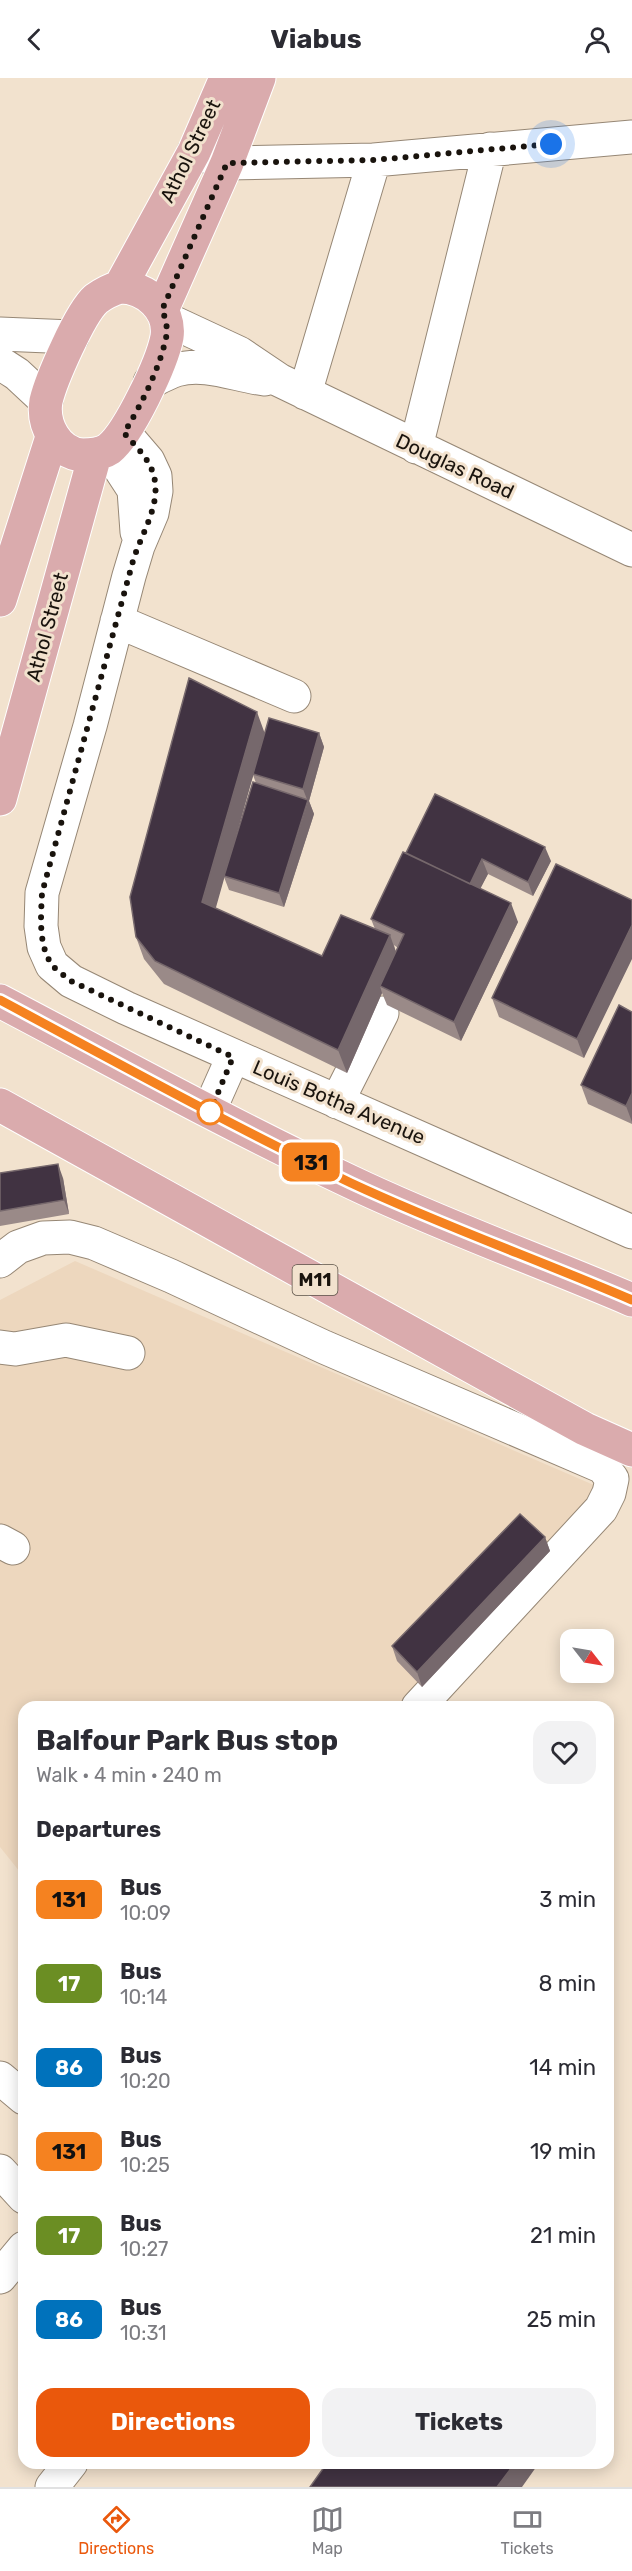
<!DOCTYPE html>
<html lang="en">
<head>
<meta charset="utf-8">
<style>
	body { margin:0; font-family:Rubik,sans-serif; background:#f2f2f3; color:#2b2b33; height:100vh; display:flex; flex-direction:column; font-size:22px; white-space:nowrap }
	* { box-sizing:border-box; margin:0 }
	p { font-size:20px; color:#7c7c81 }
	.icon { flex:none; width:33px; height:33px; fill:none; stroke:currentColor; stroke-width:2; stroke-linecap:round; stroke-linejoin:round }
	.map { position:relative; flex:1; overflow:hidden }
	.sheet { position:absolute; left:18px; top:1623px; width:596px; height:768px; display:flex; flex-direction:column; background:#fff; border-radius:18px; box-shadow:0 3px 15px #0003 }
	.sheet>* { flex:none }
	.badge { padding:0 12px; border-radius:9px; font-size:21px; line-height:39px }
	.needle { width:39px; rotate:121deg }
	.controls { position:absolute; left:560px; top:1551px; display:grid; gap:12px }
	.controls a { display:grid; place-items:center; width:54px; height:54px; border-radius:12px; background:#fff; box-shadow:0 3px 15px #0003; font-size:30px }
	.you { position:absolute; width:30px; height:30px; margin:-15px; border:4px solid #fff; border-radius:50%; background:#1a73e8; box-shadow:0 0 0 9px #1a73e833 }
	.map>.badge { position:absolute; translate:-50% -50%; box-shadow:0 0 0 3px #fff }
	h2 { padding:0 18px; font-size:22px; line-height:54px }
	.round { display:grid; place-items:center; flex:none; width:63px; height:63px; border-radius:18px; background:#f2f2f3 }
	.headline { display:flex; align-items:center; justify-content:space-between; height:102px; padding:0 18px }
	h1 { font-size:28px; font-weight:700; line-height:45px }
	.button { display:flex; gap:12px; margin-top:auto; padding:12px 18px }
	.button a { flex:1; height:69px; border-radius:18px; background:#ea580c; color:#fff; font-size:24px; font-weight:700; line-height:69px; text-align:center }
	.button a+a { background:#f2f2f3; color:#2b2b33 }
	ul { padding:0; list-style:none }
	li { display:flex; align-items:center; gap:18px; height:84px; padding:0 18px }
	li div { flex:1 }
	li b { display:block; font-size:22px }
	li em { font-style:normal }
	li .badge { min-width:66px; font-weight:700; text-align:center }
	header { display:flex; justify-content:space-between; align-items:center; height:78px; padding:0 18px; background:#fff; font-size:27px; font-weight:700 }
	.tabs { display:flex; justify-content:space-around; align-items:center; height:84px; border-top:2px solid #e1e1e2; background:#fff; font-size:16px; color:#7c7c81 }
	.tabs a { display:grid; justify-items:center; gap:3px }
	.tabs .current { color:#ea580c }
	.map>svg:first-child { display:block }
</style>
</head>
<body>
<header><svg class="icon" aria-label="back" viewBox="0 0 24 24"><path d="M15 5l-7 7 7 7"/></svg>Viabus<svg class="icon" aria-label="person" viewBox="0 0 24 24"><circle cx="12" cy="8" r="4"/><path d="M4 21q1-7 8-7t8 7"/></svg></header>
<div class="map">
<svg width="632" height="2409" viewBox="0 0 632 2409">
	<rect width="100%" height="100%" fill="#f2e2ce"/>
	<path fill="#edd7be" d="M 75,1183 L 603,1411 L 396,1629 L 24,1629 L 24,1799 L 0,1769 L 0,1222 Z"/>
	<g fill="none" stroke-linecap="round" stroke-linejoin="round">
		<g stroke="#968775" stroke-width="35">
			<path id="minor" d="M 194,74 L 227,85 L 374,82 L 632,59
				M 166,241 L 239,275 L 279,302 L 632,472
				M 0,256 L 72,259
				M 0,285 L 17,296 L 46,323
				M 150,304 C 158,300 167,295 176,292 C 205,283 237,298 265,301
				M 305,315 L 374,82
				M 124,355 L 148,383 L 155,398 L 156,413 L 152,435 L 138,468 L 129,498 L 90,648 L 42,815 L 41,848 L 44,869 L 52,887 L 71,903 L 126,930 L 632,1154
				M 416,369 L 490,71
				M 108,372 L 134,412 L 137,454
				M 117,543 L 294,618
				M 337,1024 L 382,935
				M 209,1033 L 233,979
				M 0,1183 L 18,1169 L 43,1160 L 70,1159 L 94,1165 L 171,1198 L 324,1269 L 603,1389 L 612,1401 L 609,1415 L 601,1431 L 418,1629
				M 0,1269 L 15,1271 L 66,1262 L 128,1275
				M 0,1463 L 13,1470
				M 0,2000 L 24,2020
				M 0,2093 L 24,2119
				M 0,2199 L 24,2170
				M 52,2409 L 71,2385"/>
		</g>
		<g stroke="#fff" stroke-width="35">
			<path id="major" d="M 120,209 C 146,209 171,231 167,259 C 162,285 129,355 109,371 C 102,376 91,377 82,377 C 57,375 42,347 46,323 C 51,302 80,235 96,221 C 104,215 110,212 120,209 Z
				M 120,209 L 194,74 L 226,0
				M 162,232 L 227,85 L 259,0
				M 0,522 L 52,359
				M 0,721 L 95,377
				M 0,923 C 116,984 232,1048 351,1104 C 443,1148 539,1182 632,1222
				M 0,1027 L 496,1302 L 585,1351 L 632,1372"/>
		</g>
		<use href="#minor" stroke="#fff" stroke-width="33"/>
		<use href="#major" stroke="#daabad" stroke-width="33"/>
	</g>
	<path fill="#9a8a88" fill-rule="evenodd" d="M 319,655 L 324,669 L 309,723 L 314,736 L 284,829 L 229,812 L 224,799 L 215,830 L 322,878 L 375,851 L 371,841 L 406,775 L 551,783 L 533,818 L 488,796 L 480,810 L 518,844 L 461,963 L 387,927 L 382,915 L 347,995 L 164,906 L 144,881 L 136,859 L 264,656 ZM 253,697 L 256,705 L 234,765 ZM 394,867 L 398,870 L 396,874 Z
		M 632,822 L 584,980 L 499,939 L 492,920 Z
		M 632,934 L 632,1046 L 588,1026 L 581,1007 Z
		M 0,1095 L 63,1100 L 69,1136 L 0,1148 Z
		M 545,1459 L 550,1473 L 422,1609 L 397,1583 L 392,1568 Z"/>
	<path fill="#76686c" d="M 257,634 L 265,656 L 211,847 L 202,824 Z
		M 319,655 L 324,669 L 309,723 L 314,736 L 284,829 L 279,815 L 308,724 L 303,711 Z
		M 545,769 L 551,783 L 533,818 L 528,804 Z
		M 482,781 L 488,796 L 474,823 L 469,808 Z
		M 511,825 L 518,844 L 461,963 L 454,944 Z
		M 632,847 L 632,881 L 584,980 L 577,961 Z
		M 390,857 L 398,880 L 380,908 L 382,915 L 347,995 L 338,972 Z
		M 632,1015 L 632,1044 L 626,1028 Z
		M 58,1086 L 63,1100 L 69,1136 L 64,1122 Z
		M 545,1459 L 550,1473 L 422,1609 L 417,1594 Z
		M 515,2385 L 539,2385 L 522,2409 L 497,2409 Z"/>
	<path fill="#413342" stroke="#76686c" stroke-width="1.5" d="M 189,600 L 257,634 L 202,824 L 322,878 L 341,837 L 390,857 L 338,972 L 155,883 L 136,859 L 130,819 Z
		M 269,640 L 319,655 L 303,711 L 253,696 Z
		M 253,704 L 308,722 L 279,815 L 224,798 Z
		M 435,716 L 545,769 L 528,804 L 482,781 L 470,806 L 406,775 Z
		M 403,774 L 511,825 L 454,944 L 380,908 L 404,856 L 371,841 Z
		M 556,786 L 632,822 L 632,847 L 577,961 L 492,920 Z
		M 619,927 L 632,934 L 632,1015 L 626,1028 L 581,1007 Z
		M 58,1086 L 64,1122 L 0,1133 L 0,1095 Z
		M 520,1436 L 545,1459 L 417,1594 L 392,1568 Z
		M 327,2385 L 515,2385 L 497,2409 L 310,2409 Z"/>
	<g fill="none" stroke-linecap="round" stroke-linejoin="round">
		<g stroke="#fff" stroke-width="14">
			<path id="line" d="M 0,922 C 116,984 232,1048 351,1105 C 443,1148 539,1182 632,1222"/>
		</g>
		<use href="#line" stroke="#f58220" stroke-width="9"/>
		<path stroke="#19130d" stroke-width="6" stroke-dasharray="0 10.8" d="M 210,1034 L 233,979 L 71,903 C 65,898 57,893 52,887 C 38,867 41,838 42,815 L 133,483 C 143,450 168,418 148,384 C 142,374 132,364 124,355 C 141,327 159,292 166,260 C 168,251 166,241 162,232 L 227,85 L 374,82 L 551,66"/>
	</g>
	<circle fill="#fff" stroke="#f58220" stroke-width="3" cx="210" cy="1034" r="12"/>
	<g text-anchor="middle" stroke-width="6" stroke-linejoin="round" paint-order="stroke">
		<rect fill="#f2e2ce" stroke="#5a5147" stroke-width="1.5" x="292.5" y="1187" width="45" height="30" rx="4.5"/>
		<g font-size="18" font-weight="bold" fill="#19130d">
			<text x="315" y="1208">M11</text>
		</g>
		<g font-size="20" fill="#19130d" stroke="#f2e2ce">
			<text transform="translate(190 73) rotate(-64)" y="7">Athol Street</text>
			<text transform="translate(455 388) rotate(25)" y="7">Douglas Road</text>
			<text transform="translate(47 549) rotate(-75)" y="7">Athol Street</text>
			<text transform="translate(339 1024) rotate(23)" y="7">Louis Botha Avenue</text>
		</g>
	</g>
</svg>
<div class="controls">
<a><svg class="needle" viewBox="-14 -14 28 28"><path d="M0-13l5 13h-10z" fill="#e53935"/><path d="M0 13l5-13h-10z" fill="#7c7c81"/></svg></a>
</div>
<div class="you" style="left:551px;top:66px"></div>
<b class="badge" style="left:311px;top:1084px;background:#f58220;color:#111">131</b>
<section class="sheet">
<div class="headline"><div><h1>Balfour Park Bus stop</h1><p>Walk · 4 min · 240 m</p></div><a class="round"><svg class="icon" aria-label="heart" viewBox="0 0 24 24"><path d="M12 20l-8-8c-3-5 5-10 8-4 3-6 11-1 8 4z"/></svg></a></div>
<h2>Departures</h2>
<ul>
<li><span class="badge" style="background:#f58220;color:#111">131</span><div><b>Bus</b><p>10:09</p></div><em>3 min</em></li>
<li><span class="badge" style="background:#6b8e23;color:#fff">17</span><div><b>Bus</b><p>10:14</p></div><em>8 min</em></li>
<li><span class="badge" style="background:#0072bc;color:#fff">86</span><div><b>Bus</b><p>10:20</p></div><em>14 min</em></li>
<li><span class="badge" style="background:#f58220;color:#111">131</span><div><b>Bus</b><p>10:25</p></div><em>19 min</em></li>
<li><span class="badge" style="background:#6b8e23;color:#fff">17</span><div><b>Bus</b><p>10:27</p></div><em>21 min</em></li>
<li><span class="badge" style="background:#0072bc;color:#fff">86</span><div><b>Bus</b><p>10:31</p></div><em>25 min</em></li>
</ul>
<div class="button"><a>Directions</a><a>Tickets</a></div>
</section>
</div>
<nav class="tabs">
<a class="current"><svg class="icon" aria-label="directions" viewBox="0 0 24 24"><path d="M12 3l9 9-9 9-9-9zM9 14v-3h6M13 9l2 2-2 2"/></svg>Directions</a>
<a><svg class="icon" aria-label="map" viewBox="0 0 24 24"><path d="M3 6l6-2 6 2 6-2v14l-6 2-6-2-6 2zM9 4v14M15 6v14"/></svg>Map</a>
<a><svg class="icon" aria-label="tickets" viewBox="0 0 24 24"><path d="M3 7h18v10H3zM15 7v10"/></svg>Tickets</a>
</nav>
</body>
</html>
